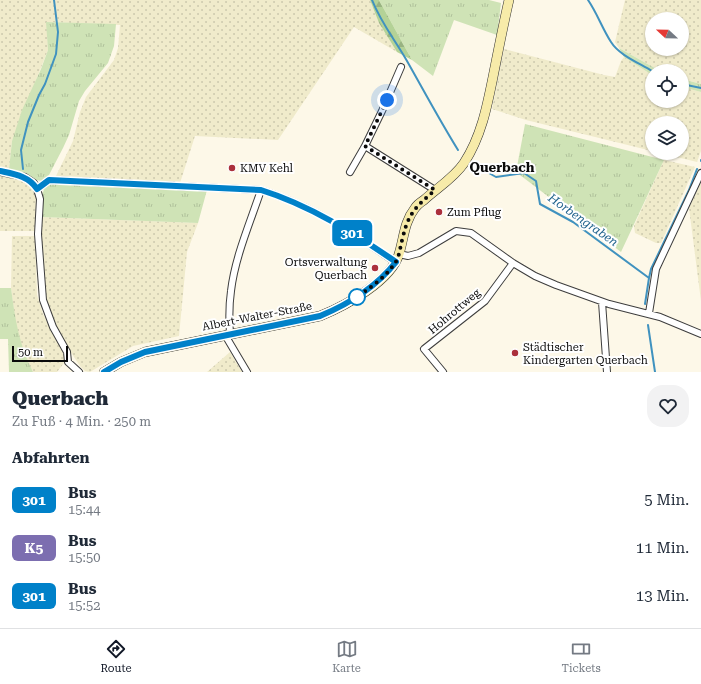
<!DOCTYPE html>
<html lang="de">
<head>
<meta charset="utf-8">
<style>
	body { margin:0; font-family:"Roboto Serif",serif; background:#f2f2f3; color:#1f2937; height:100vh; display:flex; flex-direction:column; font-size:15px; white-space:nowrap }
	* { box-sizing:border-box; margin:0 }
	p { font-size:13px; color:#747a83 }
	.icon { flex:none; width:22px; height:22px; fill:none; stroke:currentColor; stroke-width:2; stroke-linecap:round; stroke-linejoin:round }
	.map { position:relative; height:372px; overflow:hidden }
	.side { display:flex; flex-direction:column; background:#fff; flex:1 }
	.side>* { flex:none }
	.badge { padding:0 8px; border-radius:6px; font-size:14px; line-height:26px }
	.needle { width:26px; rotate:292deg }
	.tools { position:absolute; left:645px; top:12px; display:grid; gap:8px }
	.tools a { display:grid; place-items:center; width:44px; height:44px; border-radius:50%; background:#fff; box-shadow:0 1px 3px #0004; font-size:20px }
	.scale { position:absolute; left:12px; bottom:10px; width:56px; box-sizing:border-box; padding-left:4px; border:2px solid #0a0a0a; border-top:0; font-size:11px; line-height:14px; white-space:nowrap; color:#0a0a0a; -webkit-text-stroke:3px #fff; paint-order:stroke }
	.you { position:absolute; width:20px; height:20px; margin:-10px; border:3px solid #fff; border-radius:50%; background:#1a73e8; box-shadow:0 0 0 6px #1a73e833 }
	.map>.badge { position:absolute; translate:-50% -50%; box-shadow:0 0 0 2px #fff }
	h2 { padding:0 12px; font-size:15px; line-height:36px }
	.round { display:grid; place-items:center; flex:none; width:42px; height:42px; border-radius:16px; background:#f2f2f3 }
	.overview { display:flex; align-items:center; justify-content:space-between; height:68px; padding:0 12px }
	h1 { font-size:19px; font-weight:800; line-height:30px }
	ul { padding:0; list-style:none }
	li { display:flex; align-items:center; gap:12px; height:48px; padding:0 12px }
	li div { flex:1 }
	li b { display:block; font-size:15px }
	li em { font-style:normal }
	li .badge { min-width:44px; font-weight:700; text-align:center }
	.tabs { display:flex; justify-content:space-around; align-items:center; height:56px; border-top:1px solid #e0e1e3; background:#fff; font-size:11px; color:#747a83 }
	.tabs a { display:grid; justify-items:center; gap:2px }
	.tabs .active { color:#111827 }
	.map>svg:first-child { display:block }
</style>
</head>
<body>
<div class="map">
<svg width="701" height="372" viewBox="0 0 701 372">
	<defs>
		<pattern id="farmland-dots" width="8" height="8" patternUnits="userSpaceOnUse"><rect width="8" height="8" fill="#f0ebcb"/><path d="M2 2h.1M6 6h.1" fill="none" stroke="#ccc8ad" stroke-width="1.8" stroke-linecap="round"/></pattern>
		<pattern id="grass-tufts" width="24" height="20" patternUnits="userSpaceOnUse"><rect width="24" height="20" fill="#cfe3b6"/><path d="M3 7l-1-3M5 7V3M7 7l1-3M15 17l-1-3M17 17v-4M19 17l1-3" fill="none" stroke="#b0c19b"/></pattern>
		<pattern id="forest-firs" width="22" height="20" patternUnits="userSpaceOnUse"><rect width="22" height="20" fill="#b4d297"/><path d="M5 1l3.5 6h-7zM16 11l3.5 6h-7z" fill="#99b381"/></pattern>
	</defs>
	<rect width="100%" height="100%" fill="#fdf8e8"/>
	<path fill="url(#farmland-dots)" fill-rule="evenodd" d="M 0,0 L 370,0 L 379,23 L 397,52 L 354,27 L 278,140 L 195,136 L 180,183 L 56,176 L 73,141 L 80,112 L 86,97 L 114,60 L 118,48 L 120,25 L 47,22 L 48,50 L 12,141 L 9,169 L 0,168 Z
		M 625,0 L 701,0 L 701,84 L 682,79 L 682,71 L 660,71 L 619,48 L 615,42 ZM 652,19 L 682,19 L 682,49 L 652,49 Z
		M 504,49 L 604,75 L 615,77 L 621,61 L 624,57 L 652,75 L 652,101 L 682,101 L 682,87 L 701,92 L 701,151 L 697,162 L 660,153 L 682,153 L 682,123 L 652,123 L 652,151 L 526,120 L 492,109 Z
		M 664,160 L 695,167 L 661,243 L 656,243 L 635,233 L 634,226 Z
		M 0,175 L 21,179 L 27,182 L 32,187 L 36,195 L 35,231 L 0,231 Z
		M 701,183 L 701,301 L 689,208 Z
		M 41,217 L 198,223 L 187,252 L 179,336 L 133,346 L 90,372 L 85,371 L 80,366 L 62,339 L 49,313 L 45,294 L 43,272 Z
		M 12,236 L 35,236 L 37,295 L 43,314 L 65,357 L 64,363 L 57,372 L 33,372 L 25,356 L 16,327 L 11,288 Z
		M 230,352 L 242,372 L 207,372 Z"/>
	<path fill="url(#grass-tufts)" d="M 379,0 L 489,0 L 501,3 L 497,35 L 454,20 L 433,76 L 412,60 Z
		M 46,22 L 116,24 L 114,46 L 108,63 L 85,91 L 79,101 L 69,135 L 63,148 L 49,175 L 42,181 L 36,180 L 27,174 L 9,169 L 12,141 L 22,110 L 41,69 L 48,50 Z
		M 619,48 L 660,71 L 652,71 L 652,75 L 624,57 Z
		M 682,79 L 701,84 L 701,92 L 682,87 Z
		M 525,124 L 664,160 L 621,252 L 516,172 Z
		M 54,183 L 207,190 L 198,223 L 41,217 L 42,195 L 45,187 Z
		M 0,288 L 11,288 C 15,318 19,345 33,372 L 9,372 L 8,339 L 0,339 Z"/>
	<path fill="url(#forest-firs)" d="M 370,0 L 379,0 L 412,60 L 397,52 L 379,23 Z"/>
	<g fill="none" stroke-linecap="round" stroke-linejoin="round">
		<path stroke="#4092bf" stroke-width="2" d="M 372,0 C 381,23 395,40 407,61 C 424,91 440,121 458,150
			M 588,0 C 597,13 602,28 611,42 C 619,55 639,63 652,71
			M 682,84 L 701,88
			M 701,161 L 701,160
			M 471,163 L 496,177 L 524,173 L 536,181 L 540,204 L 573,222 L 649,278 L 645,304
			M 23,169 L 21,150 L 28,122 L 39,95 L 45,84 L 56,54 L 58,32 L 54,0
			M 649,278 L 651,269 L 689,190 L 697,169
			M 648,325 L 655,372"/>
		<g stroke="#3d3d3d" stroke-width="8">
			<path id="street" d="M 401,67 L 382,111 L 365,146 L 435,190
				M 0,172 L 25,177 L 34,183 L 37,189 L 40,199 L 38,234 L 43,300 L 53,327 L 67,352 L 68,362 L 79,372
				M 350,172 L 365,146
				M 37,189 L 49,180 L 261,190 C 307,204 356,234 395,262
				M 399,254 L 408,256 L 419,253 L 456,231 L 471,233 L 513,263 L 535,276 L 556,285 L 609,304 L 660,317 L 701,334
				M 602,302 L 607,372
				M 649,313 L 656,269 L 701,173
				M 230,334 C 229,320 229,305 231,291 C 235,257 250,223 261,190
				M 225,335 L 247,372
				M 443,372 L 424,349 L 485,301 L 513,263"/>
		</g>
		<g stroke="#2c2c2c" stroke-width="10">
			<path id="secondary" d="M 104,372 L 121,362 L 145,352 L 320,316 C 345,306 391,281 399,254 C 404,238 404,222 415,208 C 417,205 421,202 424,200 C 437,188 454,178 464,163 C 481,137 487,107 493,77 C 498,52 503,26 509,0"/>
		</g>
		<use href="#street" stroke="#fff" stroke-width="6"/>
		<use href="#secondary" stroke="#f7eba9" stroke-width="9"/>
	</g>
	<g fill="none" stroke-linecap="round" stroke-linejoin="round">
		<g stroke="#fff" stroke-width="9">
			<path id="line" d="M 0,171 C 14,174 29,176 37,189 L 49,180 L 261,190 C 309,205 354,233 396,262 C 376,287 349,304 320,316 L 145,352 L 121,362 L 104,372"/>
		</g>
		<use href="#line" stroke="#0081c9" stroke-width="6"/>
		<path stroke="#0a0a0a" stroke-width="4" stroke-dasharray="0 7.2" d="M 357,297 L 355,298 C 370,288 385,278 395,263 C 400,256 400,246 403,237 C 408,213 418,205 435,190 L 365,146 L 387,100"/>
	</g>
	<g fill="#ab303c" stroke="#fff" stroke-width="1.5">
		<circle cx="232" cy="168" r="4"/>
		<circle cx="439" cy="212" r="4"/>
		<circle cx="375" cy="268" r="4"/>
		<circle cx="515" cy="353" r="4"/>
	</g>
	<circle fill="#fff" stroke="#0081c9" stroke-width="2" cx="357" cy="297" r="8"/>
	<g text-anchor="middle" stroke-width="4" stroke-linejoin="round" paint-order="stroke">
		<g font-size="11" fill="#0a0a0a" stroke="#fff" text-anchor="start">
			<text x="240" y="172">KMV Kehl</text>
			<text x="447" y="216">Zum Pflug</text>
			<text x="367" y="266" text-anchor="end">Ortsverwaltung<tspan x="367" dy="13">Querbach</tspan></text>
			<text x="523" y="351">Städtischer<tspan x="523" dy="13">Kindergarten Querbach</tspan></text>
		</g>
		<g font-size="11" fill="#0a0a0a" stroke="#fff">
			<text transform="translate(454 311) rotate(-40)" y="4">Hohrottweg</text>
			<text transform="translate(257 316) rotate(-11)" y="4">Albert-Walter-Straße</text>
		</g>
		<g font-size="12" font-style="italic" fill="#21638d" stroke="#fff">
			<text transform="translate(583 220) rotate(35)" y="4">Horbengraben</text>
		</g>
		<g font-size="13" font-weight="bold" fill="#0a0a0a" stroke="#fff">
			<text x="502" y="172">Querbach</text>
		</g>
	</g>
</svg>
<div class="tools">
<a><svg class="needle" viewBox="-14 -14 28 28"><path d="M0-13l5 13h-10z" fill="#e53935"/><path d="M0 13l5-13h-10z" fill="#747a83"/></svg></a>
<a><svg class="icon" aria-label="locate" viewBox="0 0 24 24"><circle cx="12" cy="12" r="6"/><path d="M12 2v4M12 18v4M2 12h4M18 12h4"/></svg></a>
<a><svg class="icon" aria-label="layers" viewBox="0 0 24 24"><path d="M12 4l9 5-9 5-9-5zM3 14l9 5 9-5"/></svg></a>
</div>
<div class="scale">50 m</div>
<div class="you" style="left:387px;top:100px"></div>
<b class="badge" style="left:352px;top:233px;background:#0081c9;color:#fff">301</b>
</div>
<section class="side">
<div class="overview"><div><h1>Querbach</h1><p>Zu Fuß · 4 Min. · 250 m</p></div><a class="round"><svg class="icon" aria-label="heart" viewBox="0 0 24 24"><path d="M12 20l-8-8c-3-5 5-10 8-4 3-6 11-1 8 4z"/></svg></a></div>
<h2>Abfahrten</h2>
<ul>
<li><span class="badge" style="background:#0081c9;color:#fff">301</span><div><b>Bus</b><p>15:44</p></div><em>5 Min.</em></li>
<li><span class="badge" style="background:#7c6eb0;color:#fff">K5</span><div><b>Bus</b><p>15:50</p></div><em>11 Min.</em></li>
<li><span class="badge" style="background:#0081c9;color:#fff">301</span><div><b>Bus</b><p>15:52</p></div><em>13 Min.</em></li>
</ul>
</section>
<nav class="tabs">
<a class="active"><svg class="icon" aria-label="directions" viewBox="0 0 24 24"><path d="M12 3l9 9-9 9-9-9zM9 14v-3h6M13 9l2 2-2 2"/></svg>Route</a>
<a><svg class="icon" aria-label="map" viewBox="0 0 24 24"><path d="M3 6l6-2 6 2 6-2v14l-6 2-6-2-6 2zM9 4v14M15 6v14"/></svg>Karte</a>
<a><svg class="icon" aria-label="tickets" viewBox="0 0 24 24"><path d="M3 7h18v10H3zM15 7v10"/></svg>Tickets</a>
</nav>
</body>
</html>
